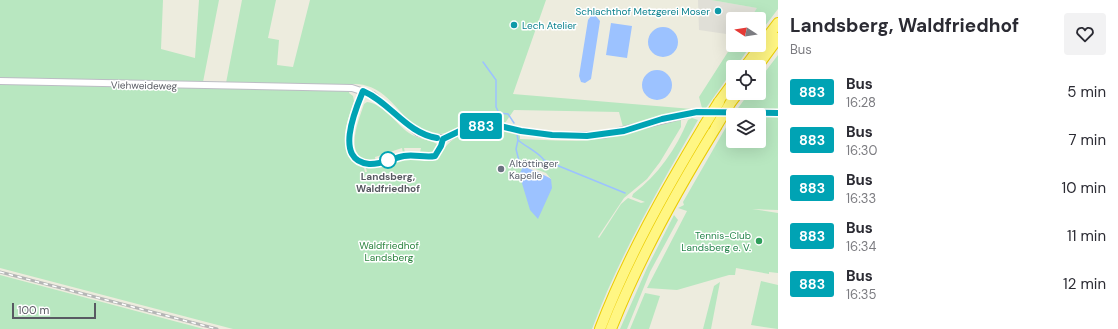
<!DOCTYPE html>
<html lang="en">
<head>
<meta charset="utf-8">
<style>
	body { margin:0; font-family:"DM Sans",sans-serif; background:#f2f2f3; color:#2b2b33; height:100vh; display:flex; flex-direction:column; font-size:15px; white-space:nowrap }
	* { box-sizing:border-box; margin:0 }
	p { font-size:13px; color:#7c7c81 }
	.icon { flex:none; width:22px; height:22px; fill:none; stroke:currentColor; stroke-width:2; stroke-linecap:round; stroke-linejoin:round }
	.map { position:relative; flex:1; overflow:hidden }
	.drawer { display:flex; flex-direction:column; background:#fff; width:340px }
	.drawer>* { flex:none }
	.badge { padding:0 8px; border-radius:3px; font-size:14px; line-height:26px }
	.needle { width:26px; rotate:282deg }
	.controls { position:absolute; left:726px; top:12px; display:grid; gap:8px }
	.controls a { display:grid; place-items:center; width:40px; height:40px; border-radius:4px; background:#fff; box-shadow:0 4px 16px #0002; font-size:20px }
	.scale { position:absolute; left:12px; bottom:10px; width:84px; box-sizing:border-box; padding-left:4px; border:2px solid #585a62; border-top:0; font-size:11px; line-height:14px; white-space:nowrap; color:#585a62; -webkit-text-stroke:3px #fff; paint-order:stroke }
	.map>.badge { position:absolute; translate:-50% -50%; box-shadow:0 0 0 2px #fff }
	.round { display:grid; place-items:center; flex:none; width:42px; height:42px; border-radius:4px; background:#f2f2f3 }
	.summary { display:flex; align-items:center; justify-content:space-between; height:68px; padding:0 12px }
	h1 { font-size:19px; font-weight:700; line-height:30px }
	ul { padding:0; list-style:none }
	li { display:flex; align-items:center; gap:12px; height:48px; padding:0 12px }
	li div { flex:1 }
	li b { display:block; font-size:15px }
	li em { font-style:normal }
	li .badge { min-width:44px; font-weight:700; text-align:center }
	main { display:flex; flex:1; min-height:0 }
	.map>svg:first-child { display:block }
</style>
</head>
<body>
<main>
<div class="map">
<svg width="778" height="329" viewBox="0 0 778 329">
	<rect width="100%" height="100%" fill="#edecde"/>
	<path fill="#e0dfd7" d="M 698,0 L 711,0 L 758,8 L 750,19 L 733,19 L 733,35 L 699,30 Z"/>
	<path fill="#b8e7c0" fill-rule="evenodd" d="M 0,0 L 163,0 L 161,49 L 195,58 L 199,0 L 219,0 L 203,82 L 226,83 L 242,0 L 276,0 L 268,38 L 279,40 L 277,65 L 293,67 L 310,0 L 546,0 L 513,94 L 692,109 L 623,127 L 619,112 L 514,110 L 505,123 C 499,123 493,121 487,121 C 467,123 450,138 430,133 C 404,126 393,93 367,86 C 362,84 356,84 351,84 L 349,93 L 353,96 L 354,101 C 346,127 334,151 364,168 L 365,172 L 367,172 L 366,168 L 405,158 L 438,158 C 456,125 488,125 520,133 L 520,139 C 548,140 575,143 603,138 C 629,133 654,123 681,120 L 681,127 L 660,162 L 647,179 L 624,198 L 598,237 L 599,238 L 621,204 L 628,198 L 641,203 L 645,202 L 632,197 L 633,194 C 658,175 676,149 688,120 L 692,118 L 698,120 C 659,188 619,256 592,329 L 233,329 L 0,268 ZM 528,166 L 546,173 L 551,179 L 538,218 L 521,180 L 523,167 Z
		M 711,0 L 778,0 L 778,9 L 759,34 L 759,19 L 750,19 L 757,8 Z
		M 733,44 L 751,45 L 736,67 L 733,67 L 733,70 L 706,108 L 702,108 L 699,97 Z
		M 778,55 L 778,210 L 752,209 L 778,213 L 778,273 L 769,272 L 769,274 L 736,268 L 735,275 L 729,275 L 677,290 L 647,288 L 687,211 L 678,208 L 684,205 L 683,202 L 733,115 L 733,141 L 759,141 L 759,115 L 733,115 L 749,93 L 759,93 L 759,80 Z
		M 367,102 C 384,104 396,124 409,133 C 417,139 433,140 438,145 L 433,153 L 430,155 L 420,152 L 421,148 L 404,148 L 405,153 L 403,153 L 402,148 L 387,153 L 388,158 L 387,159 L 385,154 L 375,157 L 376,162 C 341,161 358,123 364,104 Z
		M 674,215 L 678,220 L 650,272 L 627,329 L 620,329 L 647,268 Z
		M 0,275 L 204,329 L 0,329 Z
		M 761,281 L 778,285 L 778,329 L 751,325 Z
		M 720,282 L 711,329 L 703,329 L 714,286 Z
		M 645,293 L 660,296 L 649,329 L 630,329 Z"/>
	<path fill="#9cc2ff" d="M 595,15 L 600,21 L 591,79 L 585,83 L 581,82 L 579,76 L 588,20 L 591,16 Z
		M 611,23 L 632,26 L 627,58 L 606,55 Z
		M648 42a15 15 0 1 1 30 0a15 15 0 1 1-30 0Z
		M642 85a15 15 0 1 1 30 0a15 15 0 1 1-30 0Z
		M 523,167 C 527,167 547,176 551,179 L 552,188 L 538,219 L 530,210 L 521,180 L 520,173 Z"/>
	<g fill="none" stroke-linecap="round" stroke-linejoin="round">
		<path stroke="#9cc2ff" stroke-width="1.5" d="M 483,62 L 496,80 L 496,107 L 499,113 L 508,114 L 514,123
			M 517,134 L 518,140 C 526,147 537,151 544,160 L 625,193
			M 518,140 L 516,149 L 519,161
			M 522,165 L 523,167"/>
		<g stroke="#bcbdc4" stroke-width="8">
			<path id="tertiary" d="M 0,81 L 352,88 L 373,95 L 418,133 L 437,138 L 447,138 L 466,128 L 486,125 L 500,126 L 521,131 L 552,135 L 603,135 L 697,112 L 714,112
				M 723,112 L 778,113"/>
		</g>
		<g stroke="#ebcc00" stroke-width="12">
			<path id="motorway" d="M 745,67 L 778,23
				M 757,67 L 778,38
				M 719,102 L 733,83
				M 731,102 L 738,93
				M 600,329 C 627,258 665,191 704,126
				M 611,329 C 639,258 676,192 716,127"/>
		</g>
		<use href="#tertiary" stroke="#fff" stroke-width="6"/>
		<use href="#motorway" stroke="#fff683" stroke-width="10"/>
		<g stroke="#b5b6b6" stroke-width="3">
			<path id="rail" d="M 0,272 L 217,329"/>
		</g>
		<use href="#rail" stroke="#fff" stroke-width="1.5" stroke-dasharray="4.5" stroke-linecap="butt"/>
		<g stroke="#ebcc00" stroke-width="12" stroke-linecap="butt">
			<path id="motorway-bridge" d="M 704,126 L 719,102
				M 716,127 L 731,102"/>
		</g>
		<use href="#motorway-bridge" stroke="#fff683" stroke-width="10"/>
	</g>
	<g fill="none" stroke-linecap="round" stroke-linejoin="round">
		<g stroke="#fff" stroke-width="9">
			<path id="line" d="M 437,138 C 406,133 391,103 363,91 C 356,108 333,161 369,164 C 380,165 393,158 404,156 C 415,154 425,158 435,156 L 441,146 L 443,139 L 466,128 L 486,125 L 500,126 L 521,131 L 552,135 L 587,136 L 624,131 L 662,119 L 697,112 L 778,113"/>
		</g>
		<use href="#line" stroke="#00a3b4" stroke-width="6"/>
	</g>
	<g fill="#0f9aa8" stroke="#fff" stroke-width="1.5">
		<circle cx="718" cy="11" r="4"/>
		<circle cx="514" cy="25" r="4"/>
	</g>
	<circle fill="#fff" stroke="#00a3b4" stroke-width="2" cx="388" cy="160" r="8"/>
	<circle fill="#6b7280" stroke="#fff" stroke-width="1.5" cx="501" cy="169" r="4"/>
	<circle fill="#2e9e5b" stroke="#fff" stroke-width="1.5" cx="759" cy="241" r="4"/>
	<g text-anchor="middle" stroke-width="3" stroke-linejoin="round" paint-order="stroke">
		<g font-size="10" fill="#0d838f" stroke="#fff" text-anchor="end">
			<text x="710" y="15">Schlachthof Metzgerei Moser</text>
			<text x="522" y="29" text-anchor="start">Lech Atelier</text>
		</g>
		<g font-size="10" fill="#585a62" stroke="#fff">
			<text transform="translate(144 85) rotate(1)" y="4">Viehweideweg</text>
		</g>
		<g font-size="10" fill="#5b616d" stroke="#fff" text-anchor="start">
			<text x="509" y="167">Altöttinger<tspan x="509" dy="12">Kapelle</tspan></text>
		</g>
		<g font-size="10" font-weight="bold" fill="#585a62" stroke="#fff">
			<text x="388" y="180">Landsberg,<tspan x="388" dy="12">Waldfriedhof</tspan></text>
		</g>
		<g font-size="10" fill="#27864d" stroke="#fff" text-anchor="end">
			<text x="751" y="239">Tennis-Club<tspan x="751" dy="12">Landsberg e. V.</tspan></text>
		</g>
		<g font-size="10" fill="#2d8540" stroke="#fff">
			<text x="389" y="249">Waldfriedhof<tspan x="389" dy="12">Landsberg</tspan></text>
		</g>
	</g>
</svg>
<div class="controls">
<a><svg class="needle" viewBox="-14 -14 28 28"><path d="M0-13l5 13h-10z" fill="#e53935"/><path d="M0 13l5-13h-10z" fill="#7c7c81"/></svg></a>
<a><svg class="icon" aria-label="locate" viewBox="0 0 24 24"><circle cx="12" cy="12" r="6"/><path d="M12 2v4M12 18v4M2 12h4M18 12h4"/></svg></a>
<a><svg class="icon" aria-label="layers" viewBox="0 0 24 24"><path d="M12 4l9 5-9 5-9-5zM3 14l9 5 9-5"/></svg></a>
</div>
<div class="scale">100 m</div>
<b class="badge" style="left:481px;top:126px;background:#00a3b4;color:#fff">883</b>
</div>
<section class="drawer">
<div class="summary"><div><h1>Landsberg, Waldfriedhof</h1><p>Bus</p></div><a class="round"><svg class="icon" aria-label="heart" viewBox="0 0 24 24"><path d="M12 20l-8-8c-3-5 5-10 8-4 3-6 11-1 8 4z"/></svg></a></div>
<ul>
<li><span class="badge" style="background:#00a3b4;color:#fff">883</span><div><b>Bus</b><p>16:28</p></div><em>5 min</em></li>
<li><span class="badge" style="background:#00a3b4;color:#fff">883</span><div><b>Bus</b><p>16:30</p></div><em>7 min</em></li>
<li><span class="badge" style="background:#00a3b4;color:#fff">883</span><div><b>Bus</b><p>16:33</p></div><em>10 min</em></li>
<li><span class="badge" style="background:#00a3b4;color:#fff">883</span><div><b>Bus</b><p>16:34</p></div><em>11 min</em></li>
<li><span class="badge" style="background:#00a3b4;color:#fff">883</span><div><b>Bus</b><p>16:35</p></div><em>12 min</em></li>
</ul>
</section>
</main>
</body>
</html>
